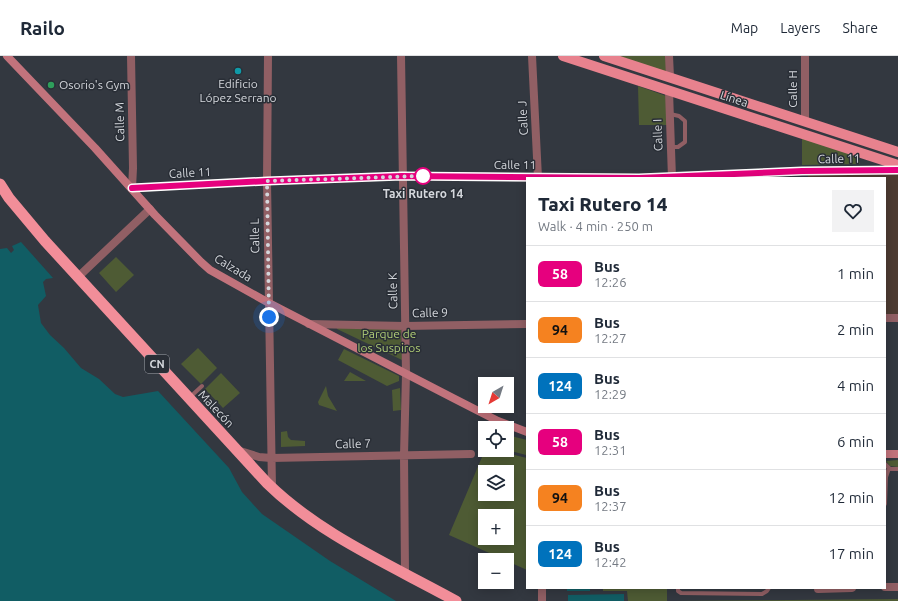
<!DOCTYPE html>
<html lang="en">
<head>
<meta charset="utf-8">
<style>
	body { margin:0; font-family:Ubuntu,sans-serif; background:#f2f2f3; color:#1f2937; height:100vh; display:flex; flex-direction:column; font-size:15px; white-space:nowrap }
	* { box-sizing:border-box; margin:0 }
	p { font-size:13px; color:#747a83 }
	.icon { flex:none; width:22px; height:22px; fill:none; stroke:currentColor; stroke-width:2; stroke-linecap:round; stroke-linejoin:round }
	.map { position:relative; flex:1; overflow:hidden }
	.sheet { position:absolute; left:526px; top:121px; width:360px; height:412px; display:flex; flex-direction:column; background:#fff; border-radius:0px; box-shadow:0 2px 10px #0003 }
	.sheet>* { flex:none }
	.badge { padding:0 8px; border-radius:6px; font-size:14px; line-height:26px }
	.needle { width:26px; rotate:219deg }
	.tools { position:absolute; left:478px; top:321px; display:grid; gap:8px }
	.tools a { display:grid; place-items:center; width:36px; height:36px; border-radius:0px; background:#fff; box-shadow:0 2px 10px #0003; font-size:20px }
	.you { position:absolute; width:20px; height:20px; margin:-10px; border:3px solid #fff; border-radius:50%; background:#1a73e8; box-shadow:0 0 0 6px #1a73e833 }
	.map>.badge { position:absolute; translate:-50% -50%; box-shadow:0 0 0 2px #fff }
	.round { display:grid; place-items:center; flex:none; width:42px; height:42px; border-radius:0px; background:#f2f2f3 }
	.headline { display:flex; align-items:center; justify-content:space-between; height:68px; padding:0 12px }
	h1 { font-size:19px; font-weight:800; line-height:30px }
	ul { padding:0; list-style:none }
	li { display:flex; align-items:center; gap:12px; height:56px; padding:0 12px; border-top:1px solid #e0e1e3 }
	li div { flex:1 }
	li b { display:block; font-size:15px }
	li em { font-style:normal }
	li .badge { min-width:44px; font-weight:700; text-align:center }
	header { display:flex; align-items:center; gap:24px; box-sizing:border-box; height:56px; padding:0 20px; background:#fff; border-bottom:1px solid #e0e1e3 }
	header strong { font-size:19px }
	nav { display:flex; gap:22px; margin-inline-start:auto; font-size:14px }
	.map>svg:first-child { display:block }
</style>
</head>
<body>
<header>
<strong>Railo</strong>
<nav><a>Map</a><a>Layers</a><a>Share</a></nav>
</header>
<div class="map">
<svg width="898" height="545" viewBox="0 0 898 545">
	<rect width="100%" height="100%" fill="#333840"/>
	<path fill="#4d3b32" d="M 898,114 L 898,262 L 885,262 L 885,122 L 808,122 L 808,115 Z"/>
	<path fill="#4e5b34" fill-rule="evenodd" d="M 604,0 L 669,0 L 670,21 Z
		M 638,30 L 669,41 L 670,69 L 639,69 Z
		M 802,82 L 859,101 L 860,108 L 802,109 Z
		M 116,201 L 134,219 L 116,236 L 99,217 Z
		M 337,271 L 401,273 L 402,304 L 337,273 Z
		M 198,292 L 217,312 L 201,328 L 181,308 Z
		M 344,293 L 399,320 L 399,325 L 387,330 L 338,304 Z
		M 350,316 L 366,325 L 344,325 Z
		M 221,317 L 240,337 L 223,352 L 205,333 Z
		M 326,330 L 328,340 L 337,355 L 319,349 L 318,346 Z
		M 400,332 L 401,354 L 393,355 L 392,334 Z
		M 287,375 L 288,381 L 291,384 L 305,385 L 305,390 L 281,391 L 281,376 Z
		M 507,379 L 527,384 L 526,399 L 507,394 Z
		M 485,394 L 493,394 L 527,402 L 527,514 L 449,479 ZM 485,416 L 507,416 L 507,438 L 485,438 ZM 485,460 L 507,460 L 507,482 L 485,482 Z
		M 898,404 L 898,411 L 890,410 L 886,405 Z
		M 603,532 L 667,532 L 667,545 L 628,545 L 627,535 L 603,535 Z
		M 898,543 L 898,545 L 674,545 Z"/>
	<path fill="#115d64" d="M 21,186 L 53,222 L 46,223 L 43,226 L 46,240 L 38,249 L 41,267 L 50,279 L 64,292 L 81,312 L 99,323 L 115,338 L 123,341 L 158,335 L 229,412 L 242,436 L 262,458 L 330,505 L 396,545 L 0,545 L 0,193 L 7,192 L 11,197 L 14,194 L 12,190 Z
		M 567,532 L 590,532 L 590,535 L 567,535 Z
		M 624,538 L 624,545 L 568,545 L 568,539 Z"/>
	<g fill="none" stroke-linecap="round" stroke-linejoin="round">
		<path stroke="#915f64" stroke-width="4" d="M 670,58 L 679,60 L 685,65 L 685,86 L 678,91 L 671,91
			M 189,342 L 202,330
			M 885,408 L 890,413 L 898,413
			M 885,448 L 886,421 L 889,412
			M 678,532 L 678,535 L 681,537 L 762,538 L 767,535 L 769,532"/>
		<path stroke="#915f64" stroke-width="8" d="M 131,0 L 133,112 L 132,132 L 267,125 L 402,120 L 639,122 L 802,115 L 898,114
			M 401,0 L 406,318 L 404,399 L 405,517
			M 532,0 L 538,122
			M 669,0 L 670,21
			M 805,0 L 805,65
			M 669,35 L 672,122
			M 78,221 L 150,153
			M 269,247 L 272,432
			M 885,262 L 898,262
			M 309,268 L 405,270 L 527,268
			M 237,394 L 259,401 L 271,402 L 471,398
			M 885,531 L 898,531
			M 818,532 L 818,533 L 852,532
			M 542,545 L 542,532"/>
		<path stroke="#915f64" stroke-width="8" d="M 268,0 L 267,125 L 269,247"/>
		<path stroke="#c2737c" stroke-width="8" d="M 7,0 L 95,92 L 155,159 L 201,206 L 210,214 L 269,247 L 453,342 L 498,365 L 527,376
			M 885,398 L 898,398"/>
		<path stroke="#e8828e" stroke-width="10" d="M 563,0 L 898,109
			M 604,0 L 898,96"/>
		<path stroke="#f28e99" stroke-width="11" d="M 0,128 L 9,142 L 45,185 L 267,427 C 320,479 391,509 456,545"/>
	</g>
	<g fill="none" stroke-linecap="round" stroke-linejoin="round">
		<g stroke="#fff" stroke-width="9">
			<path id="line" d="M 132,132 L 267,125 L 402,120 L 639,122 L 802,115 L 898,114"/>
		</g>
		<use href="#line" stroke="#e6007e" stroke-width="6"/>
		<path stroke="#d4d7dc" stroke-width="4" stroke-dasharray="0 7.2" d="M 269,261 L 267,125 L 423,120"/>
	</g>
	<circle fill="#0f9aa8" stroke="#292e36" stroke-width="1.5" cx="238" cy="15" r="4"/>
	<circle fill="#2e9e5b" stroke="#292e36" stroke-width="1.5" cx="51" cy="29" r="4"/>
	<circle fill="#fff" stroke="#e6007e" stroke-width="2" cx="423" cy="120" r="8"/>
	<g text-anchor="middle" stroke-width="3" stroke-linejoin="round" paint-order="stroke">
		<rect fill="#292e36" stroke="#a1a4aa" stroke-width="1" x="145" y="299" width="24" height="18" rx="3"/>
		<g font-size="11" font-weight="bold" fill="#d4d7dc">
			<text x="157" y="312">CN</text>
		</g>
		<g font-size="12" fill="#d4d7dc" stroke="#292e36">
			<text x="238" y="32">Edificio<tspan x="238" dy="14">López Serrano</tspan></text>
			<text x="59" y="33" text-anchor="start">Osorio's Gym</text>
		</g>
		<g font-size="12" fill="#d4d7dc" stroke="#292e36">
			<text transform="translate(793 33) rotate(-90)" y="4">Calle H</text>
			<text transform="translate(734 43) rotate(18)" y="4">Línea</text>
			<text transform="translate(523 62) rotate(-93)" y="4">Calle J</text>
			<text transform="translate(120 66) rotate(-91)" y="4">Calle M</text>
			<text transform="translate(658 79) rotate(-92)" y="4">Calle I</text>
			<text transform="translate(839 103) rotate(-1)" y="4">Calle 11</text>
			<text x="515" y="113">Calle 11</text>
			<text transform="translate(190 117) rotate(-3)" y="4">Calle 11</text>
			<text transform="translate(255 180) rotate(-91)" y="4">Calle L</text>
			<text transform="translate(233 212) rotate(31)" y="4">Calzada</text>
			<text transform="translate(393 235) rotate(-91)" y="4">Calle K</text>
			<text transform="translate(430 257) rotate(-1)" y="4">Calle 9</text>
			<text transform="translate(216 353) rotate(47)" y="4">Malecón</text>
			<text transform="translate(353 388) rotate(-1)" y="4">Calle 7</text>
		</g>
		<g font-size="12" font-weight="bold" fill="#d4d7dc" stroke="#292e36">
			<text x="423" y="142">Taxi Rutero 14</text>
		</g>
		<g font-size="12" fill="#afcc75" stroke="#292e36">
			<text x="389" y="282">Parque de<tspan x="389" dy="14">los Suspiros</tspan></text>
		</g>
	</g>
</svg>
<div class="tools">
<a><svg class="needle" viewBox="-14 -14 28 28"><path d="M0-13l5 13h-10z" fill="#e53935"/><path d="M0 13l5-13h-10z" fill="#747a83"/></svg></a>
<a><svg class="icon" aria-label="locate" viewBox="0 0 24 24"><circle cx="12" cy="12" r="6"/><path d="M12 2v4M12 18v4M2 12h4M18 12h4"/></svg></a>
<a><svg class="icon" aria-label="layers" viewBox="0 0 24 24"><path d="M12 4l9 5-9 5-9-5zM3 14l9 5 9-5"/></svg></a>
<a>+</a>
<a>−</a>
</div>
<div class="you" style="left:269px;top:261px"></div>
<section class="sheet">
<div class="headline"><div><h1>Taxi Rutero 14</h1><p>Walk · 4 min · 250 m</p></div><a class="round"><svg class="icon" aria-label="heart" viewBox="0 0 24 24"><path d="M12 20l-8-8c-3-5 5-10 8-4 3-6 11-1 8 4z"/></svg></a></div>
<ul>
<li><span class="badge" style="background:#e6007e;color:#fff">58</span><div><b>Bus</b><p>12:26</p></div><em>1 min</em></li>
<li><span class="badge" style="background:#f58220;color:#111">94</span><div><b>Bus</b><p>12:27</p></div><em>2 min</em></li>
<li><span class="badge" style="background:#0072bc;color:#fff">124</span><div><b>Bus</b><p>12:29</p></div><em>4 min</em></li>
<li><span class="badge" style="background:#e6007e;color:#fff">58</span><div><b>Bus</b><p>12:31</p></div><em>6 min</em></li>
<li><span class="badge" style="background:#f58220;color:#111">94</span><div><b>Bus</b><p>12:37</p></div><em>12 min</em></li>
<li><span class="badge" style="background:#0072bc;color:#fff">124</span><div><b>Bus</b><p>12:42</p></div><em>17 min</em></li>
</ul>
</section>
</div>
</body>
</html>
